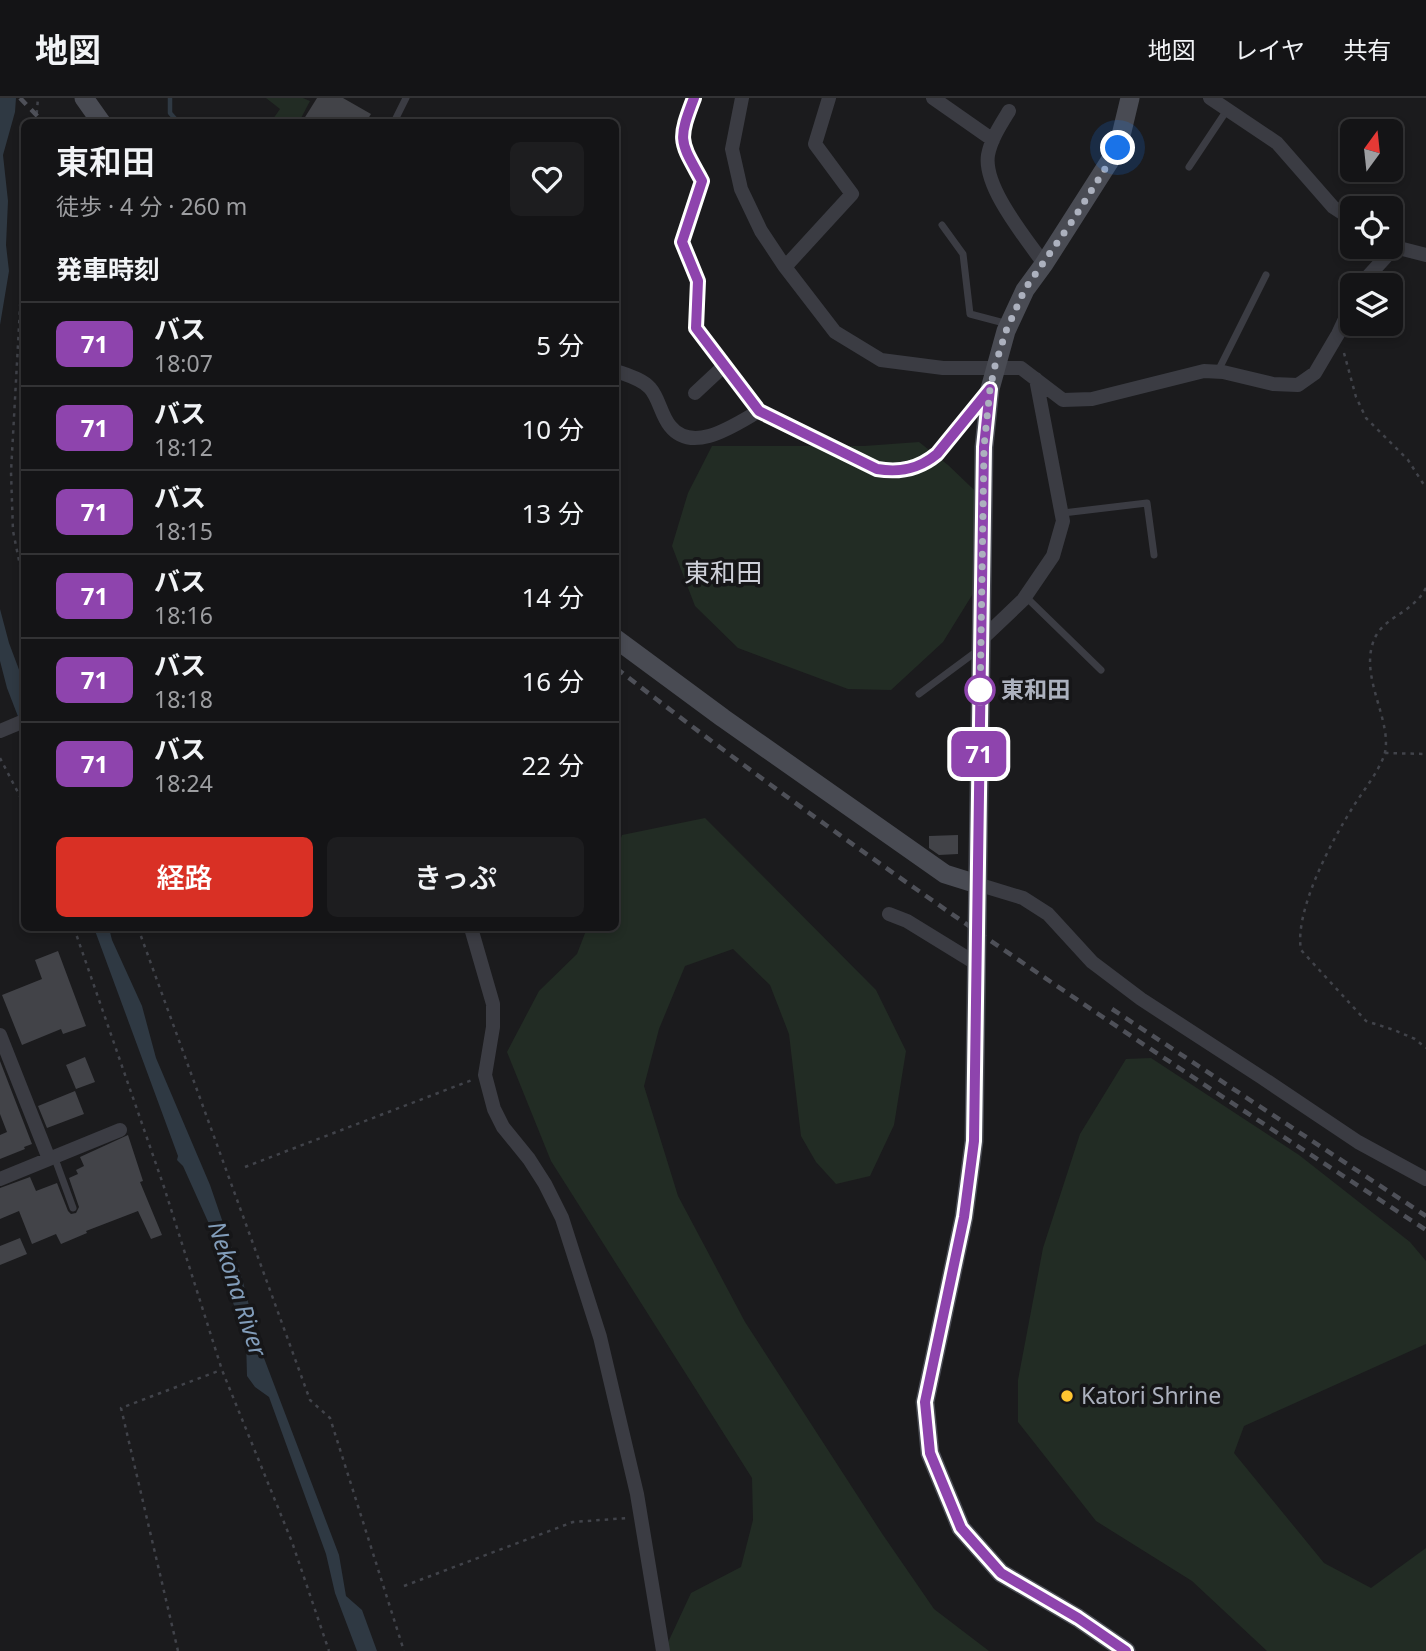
<!DOCTYPE html>
<html lang="ja">
<head>
<meta charset="utf-8">
<style>
	body { margin:0; font-family:"Noto Sans","Noto Sans JP",sans-serif; background:#1d1d1f; color:#f1f3f6; height:100vh; display:flex; flex-direction:column; font-size:26px; white-space:nowrap }
	* { box-sizing:border-box; margin:0 }
	p { font-size:23px; color:#9d9ea1 }
	.icon { flex:none; width:38px; height:38px; fill:none; stroke:currentColor; stroke-width:2; stroke-linecap:round; stroke-linejoin:round }
	.map { position:relative; flex:1; overflow:hidden }
	.sheet { position:absolute; left:21px; top:21px; width:598px; height:812px; display:flex; flex-direction:column; background:#141416; border-radius:10px; box-shadow:0 4px 10px #0003,0 0 0 2px #333335 }
	.sheet>* { flex:none }
	.badge { padding:0 14px; border-radius:10px; font-size:24px; line-height:46px }
	.needle { width:46px; rotate:15deg }
	.buttons { position:absolute; left:1340px; top:21px; display:grid; gap:14px }
	.buttons a { display:grid; place-items:center; width:63px; height:63px; border-radius:10px; background:#141416; box-shadow:0 4px 10px #0003,0 0 0 2px #333335; font-size:35px }
	.you { position:absolute; width:35px; height:35px; margin:-18px; border:5px solid #fff; border-radius:50%; background:#1a73e8; box-shadow:0 0 0 10px #1a73e833 }
	.map>.badge { position:absolute; translate:-50% -50%; box-shadow:0 0 0 4px #fff }
	h2 { padding:0 35px; font-size:26px; line-height:63px }
	.round { display:grid; place-items:center; flex:none; width:74px; height:74px; border-radius:10px; background:#1d1d1f }
	.summary { display:flex; align-items:center; justify-content:space-between; height:119px; padding:0 35px }
	h1 { font-size:33px; font-weight:600; line-height:52px }
	.action { display:flex; gap:14px; margin-top:auto; padding:14px 35px }
	.action a { flex:1; height:80px; border-radius:10px; background:#d93025; color:#fff; font-size:28px; font-weight:600; line-height:80px; text-align:center }
	.action a+a { background:#1d1d1f; color:#f1f3f6 }
	ul { padding:0; list-style:none }
	li { display:flex; align-items:center; gap:21px; height:84px; padding:0 35px; border-top:2px solid #333335 }
	li div { flex:1 }
	li b { display:block; font-size:26px }
	li em { font-style:normal }
	li .badge { min-width:77px; font-weight:700; text-align:center }
	header { display:flex; align-items:center; gap:42px; box-sizing:border-box; height:98px; padding:0 35px; background:#141416; border-bottom:2px solid #333335 }
	header strong { font-size:33px }
	nav { display:flex; gap:38px; margin-inline-start:auto; font-size:24px }
	.map>svg:first-child { display:block }
</style>
</head>
<body>
<header>
<strong>地図</strong>
<nav><a>地図</a><a>レイヤ</a><a>共有</a></nav>
</header>
<div class="map">
<svg width="1426" height="1553" viewBox="0 0 1426 1553">
	<rect width="100%" height="100%" fill="#1b1b1d"/>
	<path fill="#222c24" d="M 266,0 L 303,0 L 310,3 L 299,24 L 277,24 L 273,21 L 280,11 Z
		M 919,344 L 948,367 L 992,409 L 974,494 L 943,544 L 891,592 L 848,591 L 738,550 L 695,508 L 672,448 L 688,395 L 712,348 L 864,348 Z
		M 705,720 L 876,892 L 906,953 L 894,1027 L 870,1078 L 836,1086 L 816,1064 L 801,1038 L 789,936 L 770,887 L 733,851 L 685,868 L 659,931 L 644,988 L 678,1098 L 745,1224 L 883,1437 L 934,1511 L 989,1553 L 664,1553 L 691,1495 L 741,1469 L 753,1422 L 752,1380 L 551,1063 L 507,954 L 539,893 L 577,856 L 587,830 L 616,830 L 616,754 L 622,737 Z
		M 1151,960 L 1299,1057 L 1410,1144 L 1426,1163 L 1426,1246 L 1244,1328 L 1234,1355 L 1324,1465 L 1371,1490 L 1426,1450 L 1426,1553 L 1267,1553 L 1192,1483 L 1096,1423 L 1018,1324 L 1018,1282 L 1043,1150 L 1080,1036 L 1126,961 Z"/>
	<path fill="#2f3943" d="M 0,0 L 16,0 L 15,14 L 3,57 L 8,103 L 6,147 L 9,173 L 0,227 Z
		M 0,511 L 9,545 L 24,585 L 24,634 L 7,590 L 0,563 Z
		M 94,830 L 109,830 L 112,842 L 142,908 L 156,960 L 210,1087 L 242,1180 L 259,1247 L 339,1457 L 346,1498 L 362,1512 L 377,1553 L 357,1553 L 335,1495 L 326,1456 L 269,1299 L 255,1289 L 247,1278 L 246,1241 L 231,1199 L 232,1177 L 183,1068 L 177,1062 L 178,1058 Z"/>
	<g fill="none" stroke-linecap="round" stroke-linejoin="round">
		<path stroke="#2f3943" stroke-width="4.5" d="M 170,0 L 170,15 L 178,24"/>
	</g>
	<path fill="#424348" d="M 317,0 L 343,0 L 371,16 L 366,24 L 302,24 Z
		M 958,737 L 958,756 L 939,757 L 929,750 L 929,738 Z
		M 58,853 L 86,928 L 63,936 L 61,931 L 22,947 L 2,897 L 42,881 L 35,862 Z
		M 85,959 L 95,984 L 76,991 L 66,967 Z
		M 0,963 L 32,1046 L 24,1049 L 25,1051 L 0,1061 L 0,1037 L 7,1034 L 0,1016 Z
		M 75,993 L 84,1016 L 47,1030 L 38,1008 Z
		M 128,1037 L 143,1083 L 140,1084 L 162,1137 L 151,1141 L 138,1113 L 86,1133 L 87,1135 L 61,1146 L 56,1136 L 32,1146 L 19,1113 L 0,1121 L 0,1090 L 30,1079 L 36,1093 L 57,1085 L 68,1113 L 71,1116 L 76,1115 L 79,1109 L 69,1080 L 78,1076 L 76,1072 L 84,1068 L 80,1059 Z
		M 20,1140 L 27,1156 L 0,1167 L 0,1148 Z"/>
	<g fill="none" stroke-linecap="round" stroke-linejoin="round">
		<path stroke="#41434a" stroke-width="2.5" stroke-dasharray="3.5 5" stroke-linecap="butt" d="M 36,24 L 38,0
			M 24,137 L 11,374 L 13,433 L 24,487
			M 1344,255 L 1356,299 L 1366,320 L 1408,362 L 1426,390
			M 1426,490 C 1423,495 1420,500 1416,503 C 1401,519 1378,523 1372,548 C 1362,584 1394,627 1384,658 C 1377,676 1363,693 1353,709 C 1332,742 1294,813 1301,852 L 1366,923 L 1394,932 L 1415,941 L 1426,950
			M 1385,655 L 1426,656
			M 0,660 L 24,706
			M 74,830 L 164,1089 L 222,1272 L 292,1444 L 329,1553
			M 138,830 L 310,1302 L 330,1320 L 404,1553
			M 245,1069 L 472,982
			M 404,1488 L 573,1424 L 627,1420
			M 178,1553 L 121,1310 L 221,1272"/>
		<path stroke="#3b3c43" stroke-width="7" d="M 394,24 L 406,0
			M 1189,69 L 1227,12
			M 942,127 L 963,156 L 970,216 L 1008,226
			M 1218,273 L 1266,177
			M 1063,415 L 1147,405 L 1154,457
			M 1026,499 L 1101,572
			M 919,596 L 977,553
			M 54,1058 L 73,1110"/>
		<path stroke="#3b3c43" stroke-width="14" d="M 694,0 C 677,44 680,43 702,83 L 682,144 L 698,183 L 696,230 L 759,313 L 877,371 C 900,375 919,371 937,356 L 990,291
			M 742,0 L 732,51 L 741,91 L 761,133 L 785,169 L 835,234 L 881,262 L 943,270 L 1021,270 L 1063,302 L 1092,301 L 1204,273 L 1223,274 L 1273,286 L 1298,287 L 1315,275 L 1338,236 L 1353,204
			M 933,0 L 993,42
			M 1210,0 L 1277,45 L 1333,109 L 1353,122
			M 1009,13 C 1001,26 991,41 988,57 C 983,89 1026,140 1044,166
			M 1391,148 L 1426,157
			M 785,169 L 852,96 L 815,46 L 829,0
			M 1360,187 L 1394,150
			M 616,273 C 627,277 642,281 650,290 C 659,300 661,317 670,328 C 693,357 736,326 759,313
			M 695,295 L 725,267
			M 981,542 L 1023,502 L 1053,458 L 1063,423 L 1036,281
			M 0,633 L 24,623
			M 977,786 L 1023,800 L 1048,816 L 1092,864 L 1141,901 L 1261,979 L 1358,1044 L 1426,1081
			M 889,816 L 907,823 L 977,866
			M 471,830 L 493,906 L 493,929 L 485,977 L 494,1011 L 503,1029 L 529,1061 L 545,1086 L 562,1120 L 600,1239 L 637,1396 L 663,1553
			M 0,937 L 49,1061
			M 0,1081 L 120,1032"/>
		<path stroke="#494b53" stroke-width="19" d="M 84,0 L 101,24
			M 616,541 L 723,620 L 945,776 L 977,786
			M 1126,1553 L 1078,1520 L 1001,1475 L 961,1430 L 930,1355 L 925,1304 L 964,1119 L 974,1043 L 984,349 L 990,291 L 1006,233 L 1025,192 L 1044,166 L 1118,50 L 1130,0"/>
		<path stroke="#4e5058" stroke-width="4.5" stroke-dasharray="9 7" stroke-linecap="butt" d="M 20,0 L 43,24
			M 616,570 C 875,772 1150,952 1426,1132
			M 1112,911 L 1426,1118"/>
	</g>
	<g fill="none" stroke-linecap="round" stroke-linejoin="round">
		<g stroke="#fff" stroke-width="16">
			<path id="line" d="M 694,0 C 677,44 680,43 702,83 L 682,144 L 698,183 L 696,230 L 759,313 L 877,371 C 900,375 919,371 937,356 L 990,291 L 984,349 L 974,1043 L 964,1119 L 925,1304 L 930,1355 L 961,1430 L 1001,1475 L 1078,1520 L 1126,1553"/>
		</g>
		<use href="#line" stroke="#8e44ad" stroke-width="10"/>
		<path stroke="#acb1be" stroke-width="7" stroke-dasharray="0 12.6" d="M 980,592 L 980,606 L 984,349 L 990,291 L 995,268 L 1006,233 L 1025,191 L 1073,122 L 1118,50"/>
	</g>
	<circle fill="#fff" stroke="#8e44ad" stroke-width="3.5" cx="980" cy="592" r="14"/>
	<circle fill="#ffc631" stroke="#161618" stroke-width="2.5" cx="1067" cy="1298" r="7"/>
	<g text-anchor="middle" stroke-width="7" stroke-linejoin="round" paint-order="stroke">
		<g font-size="23" font-weight="bold" fill="#acb1be" stroke="#161618" text-anchor="start">
			<text x="1001" y="600">東和田</text>
		</g>
		<g font-size="23" fill="#acb1be" stroke="#161618" text-anchor="start">
			<text x="1081" y="1306">Katori Shrine</text>
		</g>
		<g font-size="24" font-style="italic" fill="#829dba" stroke="#161618">
			<text transform="translate(237 1191) rotate(72)" y="8">Nekona River</text>
		</g>
		<g font-size="26" fill="#ced0d9" stroke="#161618">
			<text x="723" y="484">東和田</text>
		</g>
	</g>
</svg>
<div class="buttons">
<a><svg class="needle" viewBox="-14 -14 28 28"><path d="M0-13l5 13h-10z" fill="#e53935"/><path d="M0 13l5-13h-10z" fill="#9d9ea1"/></svg></a>
<a><svg class="icon" aria-label="locate" viewBox="0 0 24 24"><circle cx="12" cy="12" r="6"/><path d="M12 2v4M12 18v4M2 12h4M18 12h4"/></svg></a>
<a><svg class="icon" aria-label="layers" viewBox="0 0 24 24"><path d="M12 4l9 5-9 5-9-5zM3 14l9 5 9-5"/></svg></a>
</div>
<div class="you" style="left:1118px;top:50px"></div>
<b class="badge" style="left:979px;top:656px;background:#8e44ad;color:#fff">71</b>
<section class="sheet">
<div class="summary"><div><h1>東和田</h1><p>徒歩 · 4 分 · 260 m</p></div><a class="round"><svg class="icon" aria-label="heart" viewBox="0 0 24 24"><path d="M12 20l-8-8c-3-5 5-10 8-4 3-6 11-1 8 4z"/></svg></a></div>
<h2>発車時刻</h2>
<ul>
<li><span class="badge" style="background:#8e44ad;color:#fff">71</span><div><b>バス</b><p>18:07</p></div><em>5 分</em></li>
<li><span class="badge" style="background:#8e44ad;color:#fff">71</span><div><b>バス</b><p>18:12</p></div><em>10 分</em></li>
<li><span class="badge" style="background:#8e44ad;color:#fff">71</span><div><b>バス</b><p>18:15</p></div><em>13 分</em></li>
<li><span class="badge" style="background:#8e44ad;color:#fff">71</span><div><b>バス</b><p>18:16</p></div><em>14 分</em></li>
<li><span class="badge" style="background:#8e44ad;color:#fff">71</span><div><b>バス</b><p>18:18</p></div><em>16 分</em></li>
<li><span class="badge" style="background:#8e44ad;color:#fff">71</span><div><b>バス</b><p>18:24</p></div><em>22 分</em></li>
</ul>
<div class="action"><a>経路</a><a>きっぷ</a></div>
</section>
</div>
</body>
</html>
